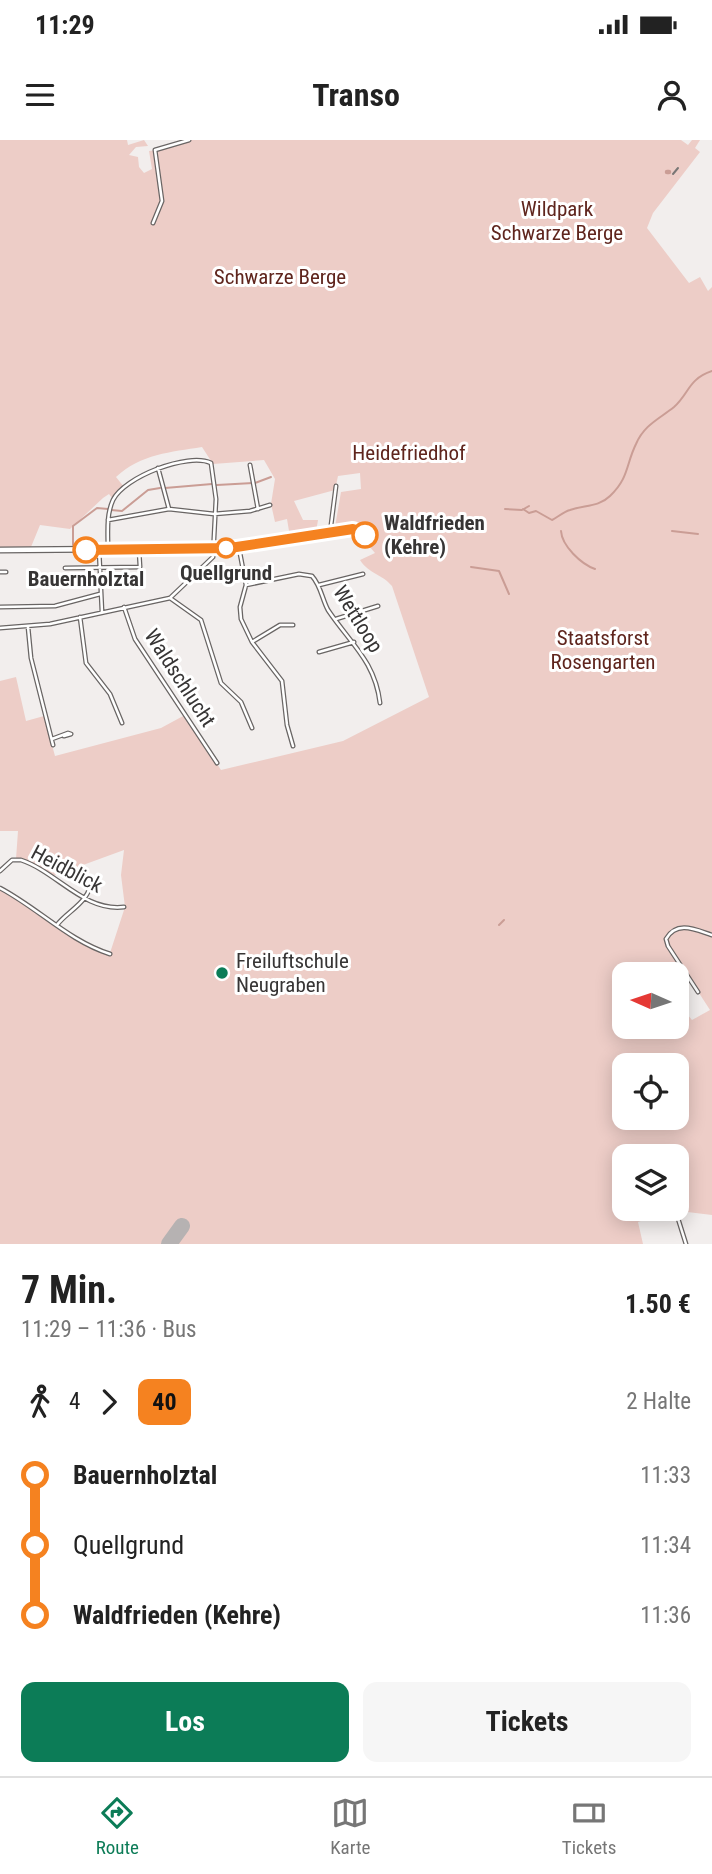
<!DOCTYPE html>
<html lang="de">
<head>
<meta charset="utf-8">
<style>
	body { margin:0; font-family:"Roboto Condensed",sans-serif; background:#f6f6f6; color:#222; height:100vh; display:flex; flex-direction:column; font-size:26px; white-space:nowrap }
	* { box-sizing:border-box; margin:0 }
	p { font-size:23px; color:#767676 }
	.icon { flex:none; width:38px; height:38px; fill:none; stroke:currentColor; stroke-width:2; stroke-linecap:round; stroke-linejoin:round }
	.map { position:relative; height:1104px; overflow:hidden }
	.details { display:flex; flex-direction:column; background:#fff; flex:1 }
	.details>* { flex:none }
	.badge { padding:0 14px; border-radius:10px; font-size:24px; line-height:46px }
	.needle { width:46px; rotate:273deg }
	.buttons { position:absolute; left:612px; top:822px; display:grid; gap:14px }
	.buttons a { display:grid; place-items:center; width:77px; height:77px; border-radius:14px; background:#fff; box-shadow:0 4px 18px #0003; font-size:35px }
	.map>.badge { position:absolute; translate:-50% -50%; box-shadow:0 0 0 4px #fff }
	.legs { display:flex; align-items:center; gap:10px; height:77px; padding:0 21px; font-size:23px }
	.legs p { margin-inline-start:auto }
	.overview { display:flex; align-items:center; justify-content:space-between; height:119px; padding:0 21px }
	h1 { font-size:38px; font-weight:700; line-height:52px }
	.button { display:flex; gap:14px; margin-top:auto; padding:14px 21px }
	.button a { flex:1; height:80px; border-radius:14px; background:#0c7c57; color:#fff; font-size:28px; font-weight:700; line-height:80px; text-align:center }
	.button a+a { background:#f6f6f6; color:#222 }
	ul { padding:0 21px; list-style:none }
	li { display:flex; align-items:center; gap:24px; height:70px; font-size:26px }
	li i { display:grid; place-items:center; width:10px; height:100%; margin:0 9px; background:currentColor }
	li i::after { content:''; width:18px; height:18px; margin:-9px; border:5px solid; border-radius:50%; background:#fff }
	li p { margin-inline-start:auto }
	li:first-child i { background:linear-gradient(#0000 50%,currentColor 0) }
	li:last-child i { background:linear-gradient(currentColor 50%,#0000 0) }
	.status { display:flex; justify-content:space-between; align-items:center; height:49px; padding:0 35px; background:#fff; direction:ltr }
	.status svg { height:19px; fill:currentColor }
	header { display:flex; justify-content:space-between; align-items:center; height:91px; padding:0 21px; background:#fff; font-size:32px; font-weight:700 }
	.tabs { display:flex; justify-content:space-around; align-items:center; height:98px; border-top:2px solid #e0e0e0; background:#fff; font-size:19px; color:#767676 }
	.tabs a { display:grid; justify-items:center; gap:4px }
	.tabs .current { color:#0c7c57 }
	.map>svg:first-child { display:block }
</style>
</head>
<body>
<div class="status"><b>11:29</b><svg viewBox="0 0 49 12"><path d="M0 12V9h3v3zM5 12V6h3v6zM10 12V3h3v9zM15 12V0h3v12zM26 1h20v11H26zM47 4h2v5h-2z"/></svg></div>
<header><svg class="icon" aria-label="menu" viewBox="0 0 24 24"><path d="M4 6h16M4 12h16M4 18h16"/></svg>Transo<svg class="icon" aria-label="person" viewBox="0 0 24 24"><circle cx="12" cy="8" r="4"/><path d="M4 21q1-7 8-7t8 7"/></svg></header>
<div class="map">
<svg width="712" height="1104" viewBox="0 0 712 1104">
	<rect width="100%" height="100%" fill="#f2eeed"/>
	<path fill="#edcdc7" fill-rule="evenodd" d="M 0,0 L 127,0 L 128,5 L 144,0 L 148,6 L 136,7 L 129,15 L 138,17 L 139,27 L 144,33 L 152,29 L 149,11 L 165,9 L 189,0 L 681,0 L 688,5 L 692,0 L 700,0 L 695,8 L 700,12 L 653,73 L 647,88 L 689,143 L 700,137 L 708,151 L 712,147 L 712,1075 L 671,1070 L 638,1082 L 643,1104 L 0,1104 L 0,750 C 39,769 68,800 109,816 L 125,767 L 121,735 L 124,710 L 53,736 L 16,719 L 18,691 L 0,691 L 0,541 L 16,537 L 26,581 L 44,576 L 55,616 L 161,588 L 185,575 L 221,630 L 343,601 L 429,557 L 392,446 C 382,434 369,434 360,420 L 375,413 L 358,393 L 369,399 L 374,394 L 371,385 L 337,391 L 335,387 L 341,352 L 361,349 L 360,333 L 338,336 L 335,350 L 294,361 L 303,380 L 318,380 L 316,392 L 290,397 L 287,379 L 275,382 L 271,364 L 275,339 L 264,320 L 213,324 L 202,307 C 171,312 141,314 116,337 L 124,347 L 112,358 L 109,354 L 103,358 L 70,389 L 40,385 L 31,407 L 0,409 ZM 679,822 L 710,870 L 692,880 L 687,874 L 682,874 L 677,866 L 677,887 L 625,887 L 625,835 L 670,835 L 667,830 ZM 625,926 L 677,926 L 677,978 L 625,978 ZM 625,1017 L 677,1017 L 677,1069 L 625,1069 Z"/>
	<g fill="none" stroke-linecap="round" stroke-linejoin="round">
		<path stroke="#ca9d95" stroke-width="2" d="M 255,343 L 271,337
			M 217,345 L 253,343
			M 165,348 L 212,344
			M 505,369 L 522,370 L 529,366
			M 523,369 L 529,373 L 536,371 L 552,380 C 558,377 563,372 570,370 C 584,365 599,367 610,356 C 629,338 626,324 636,304 C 644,285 659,279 674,267 C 689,254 688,239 712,231
			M 111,370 L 122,371 L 148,350 L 160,348
			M 561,391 C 562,406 581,424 595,429
			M 672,391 L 698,394
			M 73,405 L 73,386 L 97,368 L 108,369
			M 471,427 L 499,431 L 509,454
			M 499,785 L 504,780"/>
		<path stroke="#ca9d95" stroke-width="4.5" d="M 667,32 L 669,32"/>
		<path stroke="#b6b2b2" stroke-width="16" d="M 169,1104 L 182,1086"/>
		<g stroke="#696564" stroke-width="5">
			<path id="minor" d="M 153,83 L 162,61 L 155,10 L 189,0
				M 250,325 L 258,369
				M 158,328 L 169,369
				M 108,380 L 169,369 L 214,374 L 250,371 L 270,365
				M 330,393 L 336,346
				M 239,408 L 246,445 L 240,467 L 241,479 L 252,502 L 282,541 L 287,585 L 293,606
				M 99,409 L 102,472
				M 65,428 L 140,427 L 139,410
				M 0,432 L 6,432
				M 246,445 L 299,434 L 312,436 C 321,446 322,459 328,470 C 350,503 375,521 380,563
				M 319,445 L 363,434
				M 170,458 L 201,480 L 221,543 L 241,562 L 252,588
				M 0,467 L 55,466 L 100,454
				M 124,467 L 135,499 L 217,623
				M 80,477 L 86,523 L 110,554 L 122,583
				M 336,479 L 378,466
				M 28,487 L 31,518 L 53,605
				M 0,488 L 50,484 L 170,458 L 213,417 L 216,359 L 211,323 C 188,312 124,337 113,360 C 106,375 108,394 108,409
				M 252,502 L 280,485 L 293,485
				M 319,512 L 354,502
				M 52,599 L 68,593 L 71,594 L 64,596
				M 0,731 L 12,720 L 21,720 C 57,732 84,772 124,767
				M 0,748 C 38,768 69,801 110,814
				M 57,785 C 68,770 92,762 91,737
				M 698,852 L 668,806 L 666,799 C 677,780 696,790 712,795
				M 675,1069 L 686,1104"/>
		</g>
		<g stroke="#696564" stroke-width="7">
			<path id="tertiary" d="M 0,410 L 230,408 L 369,387 L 374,392 L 368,396 L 355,389"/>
		</g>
		<use href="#minor" stroke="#fff" stroke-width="2.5"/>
		<use href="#tertiary" stroke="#fff" stroke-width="4.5"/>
		<path stroke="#797776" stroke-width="2" d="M 673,34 L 678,28"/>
	</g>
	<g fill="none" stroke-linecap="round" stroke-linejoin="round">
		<g stroke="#fff" stroke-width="16">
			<path id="line-1" d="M 86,410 L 230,408 L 353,389 L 365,395"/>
		</g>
		<use href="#line-1" stroke="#f58220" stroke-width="10"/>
	</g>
	<g fill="#fff" stroke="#f58220" stroke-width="3.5">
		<circle cx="365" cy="395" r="12"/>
		<circle cx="226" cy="408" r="9"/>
		<circle cx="86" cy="410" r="12"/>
	</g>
	<circle fill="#0c7c57" stroke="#fff" stroke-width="2.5" cx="222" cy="833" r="7"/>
	<g text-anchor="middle" stroke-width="6" stroke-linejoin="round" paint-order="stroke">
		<g font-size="21" fill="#5f251d" stroke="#fff">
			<text x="557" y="76">Wildpark<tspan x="557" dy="24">Schwarze Berge</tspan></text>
			<text x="280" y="144">Schwarze Berge</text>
			<text x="409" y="320">Heidefriedhof</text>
			<text x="603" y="505">Staatsforst<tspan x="603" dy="24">Rosengarten</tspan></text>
		</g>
		<g font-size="21" font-weight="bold" fill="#373535" stroke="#fff">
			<text x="384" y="390" text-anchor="start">Waldfrieden<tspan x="384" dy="24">(Kehre)</tspan></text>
			<text x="226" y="440">Quellgrund</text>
			<text x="86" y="446">Bauernholztal</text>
		</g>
		<g font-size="21" fill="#373535" stroke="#fff">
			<text transform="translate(358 479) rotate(58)" y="7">Wettloop</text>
			<text transform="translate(180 538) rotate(57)" y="7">Waldschlucht</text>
			<text transform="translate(67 729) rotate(28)" y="7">Heidblick</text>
		</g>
		<g font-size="21" fill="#373535" stroke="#fff" text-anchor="start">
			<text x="236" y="828">Freiluftschule<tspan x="236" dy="24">Neugraben</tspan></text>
		</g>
	</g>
</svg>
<div class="buttons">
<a><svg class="needle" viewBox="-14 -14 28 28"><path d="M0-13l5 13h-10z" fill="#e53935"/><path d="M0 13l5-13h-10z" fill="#767676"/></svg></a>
<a><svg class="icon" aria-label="locate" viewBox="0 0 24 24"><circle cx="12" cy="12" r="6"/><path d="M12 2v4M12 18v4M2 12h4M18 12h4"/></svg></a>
<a><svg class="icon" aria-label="layers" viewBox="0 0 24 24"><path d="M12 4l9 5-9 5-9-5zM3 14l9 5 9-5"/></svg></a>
</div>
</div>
<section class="details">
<div class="overview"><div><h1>7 Min.</h1><p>11:29 – 11:36 · Bus</p></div><b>1.50 €</b></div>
<div class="legs"><svg class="icon" aria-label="walk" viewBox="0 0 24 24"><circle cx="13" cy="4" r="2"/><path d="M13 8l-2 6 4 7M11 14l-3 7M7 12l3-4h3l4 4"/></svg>4<svg class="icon" aria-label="forward" viewBox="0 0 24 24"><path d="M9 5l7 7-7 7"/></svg><b class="badge" style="background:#f58220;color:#111">40</b><p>2 Halte</p></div>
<ul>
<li><i style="color:#f58220"></i><b>Bauernholztal</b><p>11:33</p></li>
<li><i style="color:#f58220"></i><span>Quellgrund</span><p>11:34</p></li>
<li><i style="color:#f58220"></i><b>Waldfrieden (Kehre)</b><p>11:36</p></li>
</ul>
<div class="button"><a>Los</a><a>Tickets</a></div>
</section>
<nav class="tabs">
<a class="current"><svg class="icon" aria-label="directions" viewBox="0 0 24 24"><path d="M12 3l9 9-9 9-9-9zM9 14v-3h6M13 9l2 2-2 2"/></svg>Route</a>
<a><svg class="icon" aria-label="map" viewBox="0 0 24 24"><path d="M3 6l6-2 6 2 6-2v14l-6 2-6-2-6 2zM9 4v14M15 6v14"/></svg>Karte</a>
<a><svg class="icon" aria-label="tickets" viewBox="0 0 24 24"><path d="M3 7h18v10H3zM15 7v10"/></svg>Tickets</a>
</nav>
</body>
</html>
